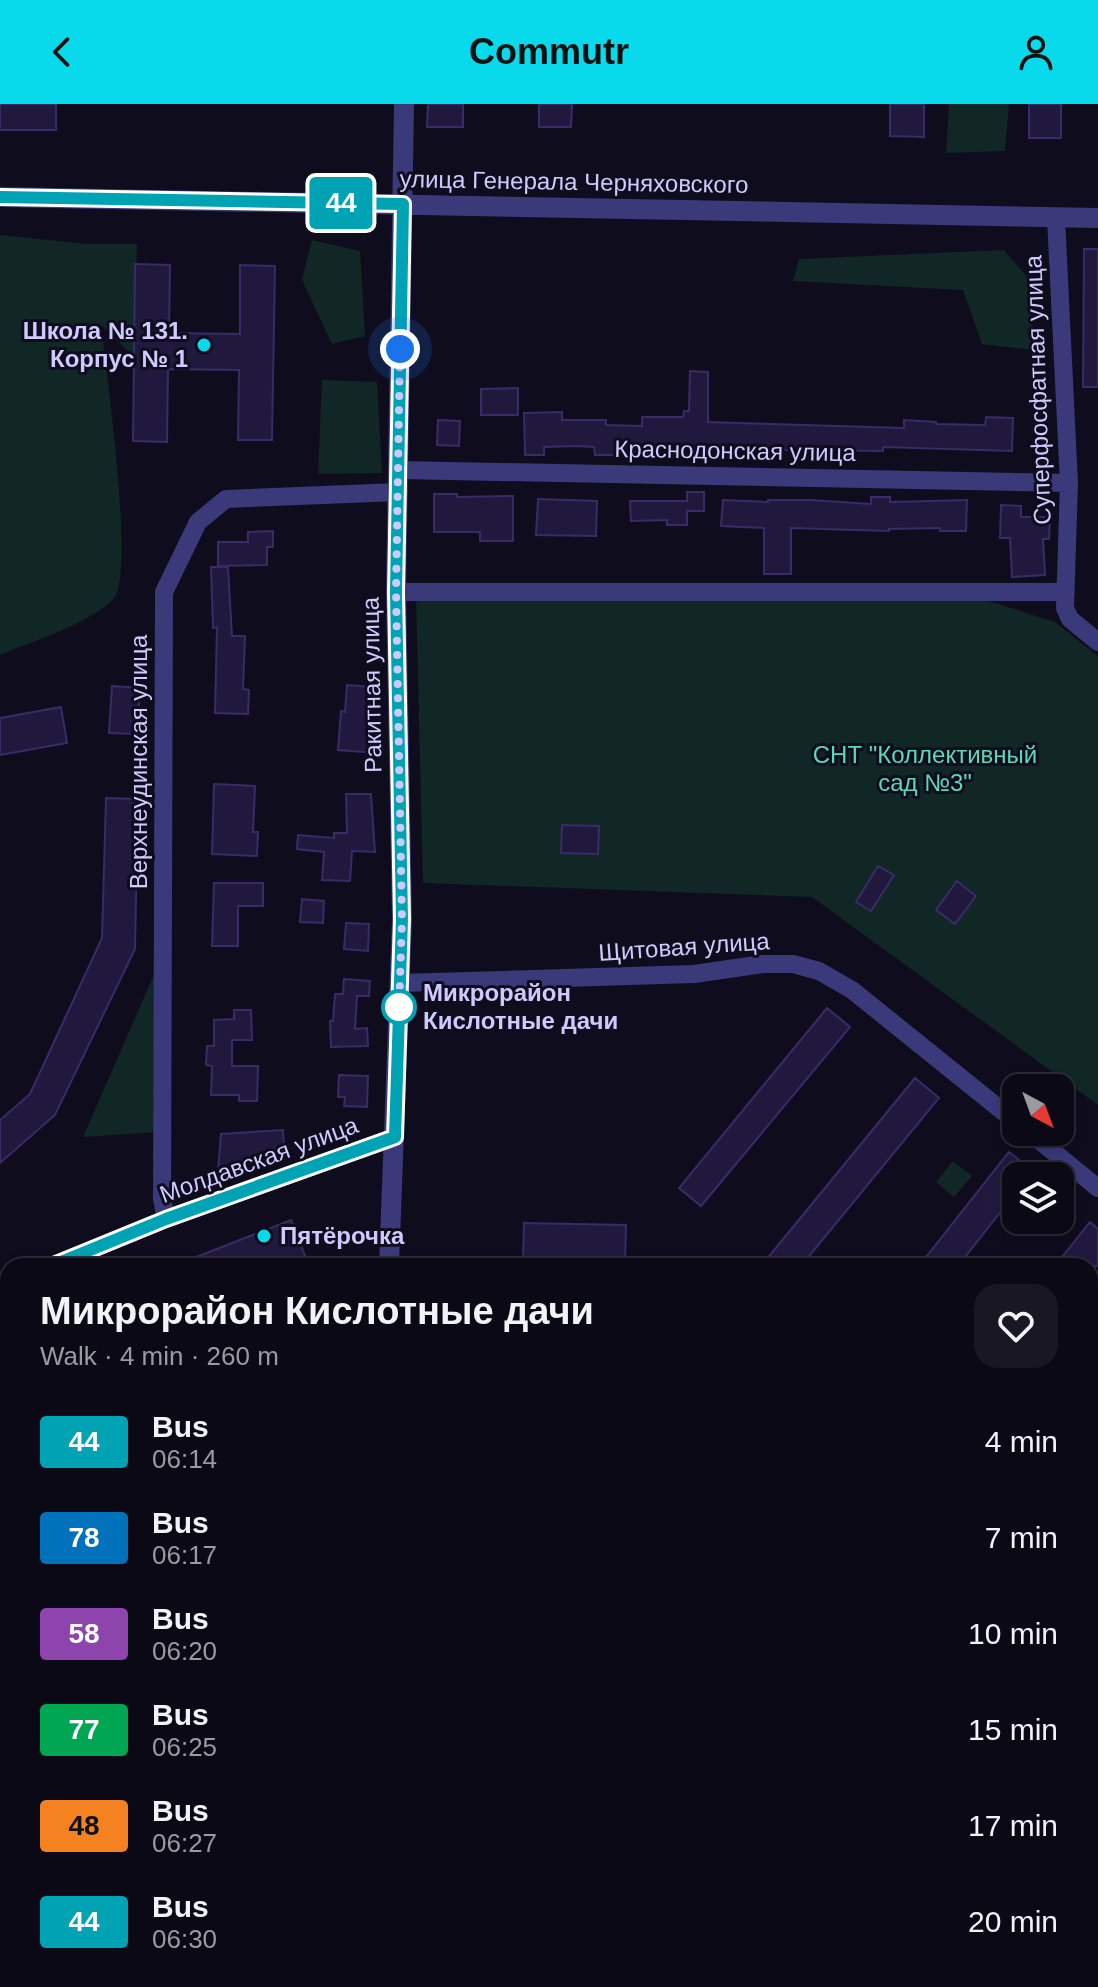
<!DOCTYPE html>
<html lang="en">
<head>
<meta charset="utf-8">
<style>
	body { margin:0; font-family:Arial,sans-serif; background:#191723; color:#f1f3f6; height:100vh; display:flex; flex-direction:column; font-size:30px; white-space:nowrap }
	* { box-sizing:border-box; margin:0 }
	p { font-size:26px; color:#9a9aa1 }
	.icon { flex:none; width:44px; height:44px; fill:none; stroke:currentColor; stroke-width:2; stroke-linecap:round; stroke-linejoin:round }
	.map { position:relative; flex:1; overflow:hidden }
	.details { position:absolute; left:0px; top:1154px; width:1098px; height:730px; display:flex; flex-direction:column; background:#0b0916; border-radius:24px 24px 0 0; box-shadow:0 4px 12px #0003,0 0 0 2px #2b2a35 }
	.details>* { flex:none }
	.badge { padding:0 16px; border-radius:6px; font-size:28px; line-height:52px }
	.needle { width:52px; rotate:139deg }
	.buttons { position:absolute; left:1002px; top:970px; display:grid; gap:16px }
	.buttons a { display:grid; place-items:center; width:72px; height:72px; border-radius:16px; background:#0b0916; box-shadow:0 4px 12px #0003,0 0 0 2px #2b2a35; font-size:40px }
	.you { position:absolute; width:40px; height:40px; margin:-20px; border:6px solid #fff; border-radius:50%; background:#1a73e8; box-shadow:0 0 0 12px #1a73e833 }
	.map>.badge { position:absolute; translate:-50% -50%; box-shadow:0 0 0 4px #fff }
	.round { display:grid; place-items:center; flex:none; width:84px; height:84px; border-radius:24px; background:#191723 }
	.overview { display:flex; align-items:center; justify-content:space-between; height:136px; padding:0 40px }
	h1 { font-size:38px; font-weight:800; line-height:60px }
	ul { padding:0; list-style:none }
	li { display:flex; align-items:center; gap:24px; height:96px; padding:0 40px }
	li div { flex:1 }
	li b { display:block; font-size:30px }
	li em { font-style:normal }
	li .badge { min-width:88px; font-weight:700; text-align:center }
	header { display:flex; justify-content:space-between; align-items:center; height:104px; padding:0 40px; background:#08d9eb; color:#111; font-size:36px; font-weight:800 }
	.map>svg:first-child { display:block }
</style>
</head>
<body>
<header><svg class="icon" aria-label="back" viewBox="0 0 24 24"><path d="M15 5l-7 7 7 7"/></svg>Commutr<svg class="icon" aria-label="person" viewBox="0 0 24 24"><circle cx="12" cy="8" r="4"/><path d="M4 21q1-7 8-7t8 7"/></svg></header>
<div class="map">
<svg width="1098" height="1883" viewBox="0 0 1098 1883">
	<rect width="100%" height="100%" fill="#0f0c1d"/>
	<path fill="#102725" d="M 949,0 L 1009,0 L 1005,47 L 946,49 Z
		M 0,131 L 87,140 L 137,140 L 134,253 L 101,221 C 106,263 135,468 114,494 C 94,518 30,538 0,551 Z
		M 312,136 L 360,147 L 365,232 L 332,240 L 302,176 Z
		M 1004,146 L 1029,175 L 1033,246 L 982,240 L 963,186 L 793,177 L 799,155 Z
		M 322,276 L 377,278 L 382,369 L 318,370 Z
		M 976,493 L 1055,518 L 1098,552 L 1098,1001 L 812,793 L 423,779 L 416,494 Z
		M 156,866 L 156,1028 L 83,1033 Z
		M 953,1057 L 972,1072 L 954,1093 L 936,1078 Z
		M 1098,1292 L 1098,1527 L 1090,1527 L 1090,1300 Z
		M 1090,1656 L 1098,1656 L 1098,1883 L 998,1883 L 997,1876 L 1090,1876 Z
		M 599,1876 L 749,1876 L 745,1883 L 605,1883 Z"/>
	<path fill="#20193d" stroke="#372c68" stroke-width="2" d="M 0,0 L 56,0 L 56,26 L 0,26 Z
		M 428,0 L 463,0 L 463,23 L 427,23 Z
		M 539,0 L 572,0 L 571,23 L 539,23 Z
		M 890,0 L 924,0 L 924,33 L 890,32 Z
		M 1029,0 L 1061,0 L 1061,34 L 1029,34 Z
		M 1084,145 L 1098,145 L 1098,283 L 1083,283 Z
		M 135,160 L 170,161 L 169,229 L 240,230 L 240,161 L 275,162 L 272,336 L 238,336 L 239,266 L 168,265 L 167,338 L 133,337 Z
		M 690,267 L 708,268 L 708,318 L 904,324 L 904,316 L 936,318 L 936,320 L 985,321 L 986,313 L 1013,314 L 1012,347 L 883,343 L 883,347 L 790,346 L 761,345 L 761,343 L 708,343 L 708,351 L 689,350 L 689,343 L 659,343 L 659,347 L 626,347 L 626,351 L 595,351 L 594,343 L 577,342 L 544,343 L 544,351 L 525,351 L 524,309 L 562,308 L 562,316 L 606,316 L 606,321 L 642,322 L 642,313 L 683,313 L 684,307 L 689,307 Z
		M 518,284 L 518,311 L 481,311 L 481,285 Z
		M 438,316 L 460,317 L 459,342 L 437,341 Z
		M 687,388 L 704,388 L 704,407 L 687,407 L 687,421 L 667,421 L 667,416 L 631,417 L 630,397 L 687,397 Z
		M 434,390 L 457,390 L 457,393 L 513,392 L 513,437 L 480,437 L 480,428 L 434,428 Z
		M 871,393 L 890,393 L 890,398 L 967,396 L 966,427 L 940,427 L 940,424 L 889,425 L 889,427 L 791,424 L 791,470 L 764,470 L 764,424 L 721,422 L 723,396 L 768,398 L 768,396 L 810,396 L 871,400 Z
		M 538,395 L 597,397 L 596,432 L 536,431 Z
		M 1001,401 L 1021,402 L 1021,413 L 1050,413 L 1049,435 L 1043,435 L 1045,471 L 1012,473 L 1010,434 L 1000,434 Z
		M 273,427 L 273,443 L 267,443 L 267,461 L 218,462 L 218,438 L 248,438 L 248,428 Z
		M 211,463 L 228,463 L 232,532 L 245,532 L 243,585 L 249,586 L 248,610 L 215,609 L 217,523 L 213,524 Z
		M 347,581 L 372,583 L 370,611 L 380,612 L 377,649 L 338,646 L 341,607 L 345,608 Z
		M 112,582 L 140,584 L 137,630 L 109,629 Z
		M 61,603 L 67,639 L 0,651 L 0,614 Z
		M 214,680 L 255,682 L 253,728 L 258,728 L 257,752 L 212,750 Z
		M 346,690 L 371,690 L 375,748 L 352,747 L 350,777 L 322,776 L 324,748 L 297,745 L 298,731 L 334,734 L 334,729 L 347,729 Z
		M 106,694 L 138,695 L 135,845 L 55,1011 L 0,1059 L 0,1016 L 30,990 L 102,834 Z
		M 562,721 L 599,722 L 598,750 L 561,749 Z
		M 878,762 L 894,771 L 871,807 L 856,798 Z
		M 957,777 L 976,792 L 955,820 L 936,806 Z
		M 214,779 L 263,779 L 263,802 L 238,802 L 238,842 L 212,842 Z
		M 302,795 L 324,797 L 323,819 L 300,818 Z
		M 346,819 L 369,820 L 368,847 L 344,845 Z
		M 344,875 L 370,877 L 369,892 L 357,892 L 355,925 L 367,924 L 368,942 L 331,943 L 330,917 L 333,917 L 335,890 L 343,890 Z
		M 827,904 L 850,923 L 701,1102 L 679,1084 Z
		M 234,906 L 251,906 L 252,936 L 232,936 L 232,962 L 258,962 L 257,997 L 239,997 L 239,991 L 211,991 L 212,962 L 206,961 L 207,942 L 214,942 L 214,916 L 234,915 Z
		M 339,971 L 368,972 L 367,1003 L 344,1002 L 345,993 L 338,993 Z
		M 915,974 L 939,994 L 801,1162 L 773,1162 L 766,1156 Z
		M 283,1026 L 284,1041 L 218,1066 L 221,1030 Z
		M 1009,1048 L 1040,1072 L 1016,1072 L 1016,1088 L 958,1162 L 919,1162 Z
		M 291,1116 L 309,1162 L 176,1162 L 176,1161 Z
		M 1090,1118 L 1098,1125 L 1098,1162 L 1055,1162 Z
		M 524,1119 L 626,1121 L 625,1159 L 523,1158 Z"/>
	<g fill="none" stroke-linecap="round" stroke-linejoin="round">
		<path stroke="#3a397a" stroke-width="18" d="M 1056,114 L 1069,379 L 1065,504 L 1070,515 L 1098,538
			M 399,366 L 1069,379
			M 396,488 L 1064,488
			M 400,879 L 694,870 L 763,860 L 793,860 L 819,867 L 852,886 L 1016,1018
			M 1029,1028 L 1098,1084
			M 166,1115 L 162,1095 L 164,488 L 198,418 L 226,395 L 399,388
			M 51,1162 L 166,1115 L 395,1033
			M 0,1183 L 8,1180
			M 0,1314 L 8,1317
			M 0,1578 L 8,1585
			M 362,1876 L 369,1883
			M 529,1883 L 535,1876"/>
		<path stroke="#3a397a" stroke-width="20" d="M 0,93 L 1098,114
			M 389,1162 L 402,815 L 396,488 L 404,0
			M 570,1876 L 575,1883"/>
	</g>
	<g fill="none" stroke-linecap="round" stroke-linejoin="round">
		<g stroke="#fff" stroke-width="18">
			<path id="line" d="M 0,93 L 403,100 L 396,488 L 402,815 L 395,1033 L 166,1115 L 51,1162"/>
		</g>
		<use href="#line" stroke="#00a3b4" stroke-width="12"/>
		<path stroke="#cfcafd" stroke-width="8" stroke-dasharray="0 14.4" d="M 399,903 L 399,907 L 402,815 L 396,488 L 400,245"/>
	</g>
	<g fill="#08d9eb" stroke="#0f0c1d" stroke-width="3">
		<circle cx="204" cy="241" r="8"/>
		<circle cx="264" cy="1132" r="8"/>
	</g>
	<circle fill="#fff" stroke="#00a3b4" stroke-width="4" cx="399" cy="903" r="16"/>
	<g text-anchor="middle" stroke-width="6" stroke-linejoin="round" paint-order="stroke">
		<g font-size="24" fill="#cfcafd" stroke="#0f0c1d">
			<text transform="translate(574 78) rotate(1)" y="8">улица Генерала Черняховского</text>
			<text transform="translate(1038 286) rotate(-92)" y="8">Суперфосфатная улица</text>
			<text transform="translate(735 347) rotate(1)" y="8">Краснодонская улица</text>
			<text transform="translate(372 581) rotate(-91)" y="8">Ракитная улица</text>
			<text transform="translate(139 658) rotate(-90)" y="8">Верхнеудинская улица</text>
			<text transform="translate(684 843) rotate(-4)" y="8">Щитовая улица</text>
			<text transform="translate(259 1056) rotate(-20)" y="8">Молдавская улица</text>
		</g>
		<g font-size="24" font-weight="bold" fill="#cfcafd" stroke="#0f0c1d" text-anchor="end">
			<text x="188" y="235">Школа № 131.<tspan x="188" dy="28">Корпус № 1</tspan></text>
			<text x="280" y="1140" text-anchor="start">Пятёрочка</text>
		</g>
		<g font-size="24" fill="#59dab7" stroke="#0f0c1d">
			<text x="925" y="659">СНТ "Коллективный<tspan x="925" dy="28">сад №3"</tspan></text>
		</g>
		<g font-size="24" font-weight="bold" fill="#cfcafd" stroke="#0f0c1d" text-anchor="start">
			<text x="423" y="897">Микрорайон<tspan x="423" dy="28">Кислотные дачи</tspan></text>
		</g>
	</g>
</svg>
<div class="buttons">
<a><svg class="needle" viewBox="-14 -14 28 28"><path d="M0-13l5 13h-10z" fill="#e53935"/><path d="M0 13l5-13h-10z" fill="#9a9aa1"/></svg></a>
<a><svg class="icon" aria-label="layers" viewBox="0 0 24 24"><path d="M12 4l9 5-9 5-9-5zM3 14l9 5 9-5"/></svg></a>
</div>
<div class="you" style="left:400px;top:245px"></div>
<b class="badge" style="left:341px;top:99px;background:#00a3b4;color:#fff">44</b>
<section class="details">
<div class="overview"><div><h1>Микрорайон Кислотные дачи</h1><p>Walk · 4 min · 260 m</p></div><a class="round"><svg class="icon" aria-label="heart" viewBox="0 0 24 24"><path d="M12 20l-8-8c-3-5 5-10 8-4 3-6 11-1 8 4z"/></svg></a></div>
<ul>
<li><span class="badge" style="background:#00a3b4;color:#fff">44</span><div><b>Bus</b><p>06:14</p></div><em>4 min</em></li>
<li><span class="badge" style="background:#0072bc;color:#fff">78</span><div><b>Bus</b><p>06:17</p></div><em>7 min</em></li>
<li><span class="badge" style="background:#8e44ad;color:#fff">58</span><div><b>Bus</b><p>06:20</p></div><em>10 min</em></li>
<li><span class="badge" style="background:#00a651;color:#fff">77</span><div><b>Bus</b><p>06:25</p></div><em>15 min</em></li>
<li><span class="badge" style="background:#f58220;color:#111">48</span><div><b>Bus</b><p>06:27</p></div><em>17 min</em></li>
<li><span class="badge" style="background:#00a3b4;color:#fff">44</span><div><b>Bus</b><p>06:30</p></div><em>20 min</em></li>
</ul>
</section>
</div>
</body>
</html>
